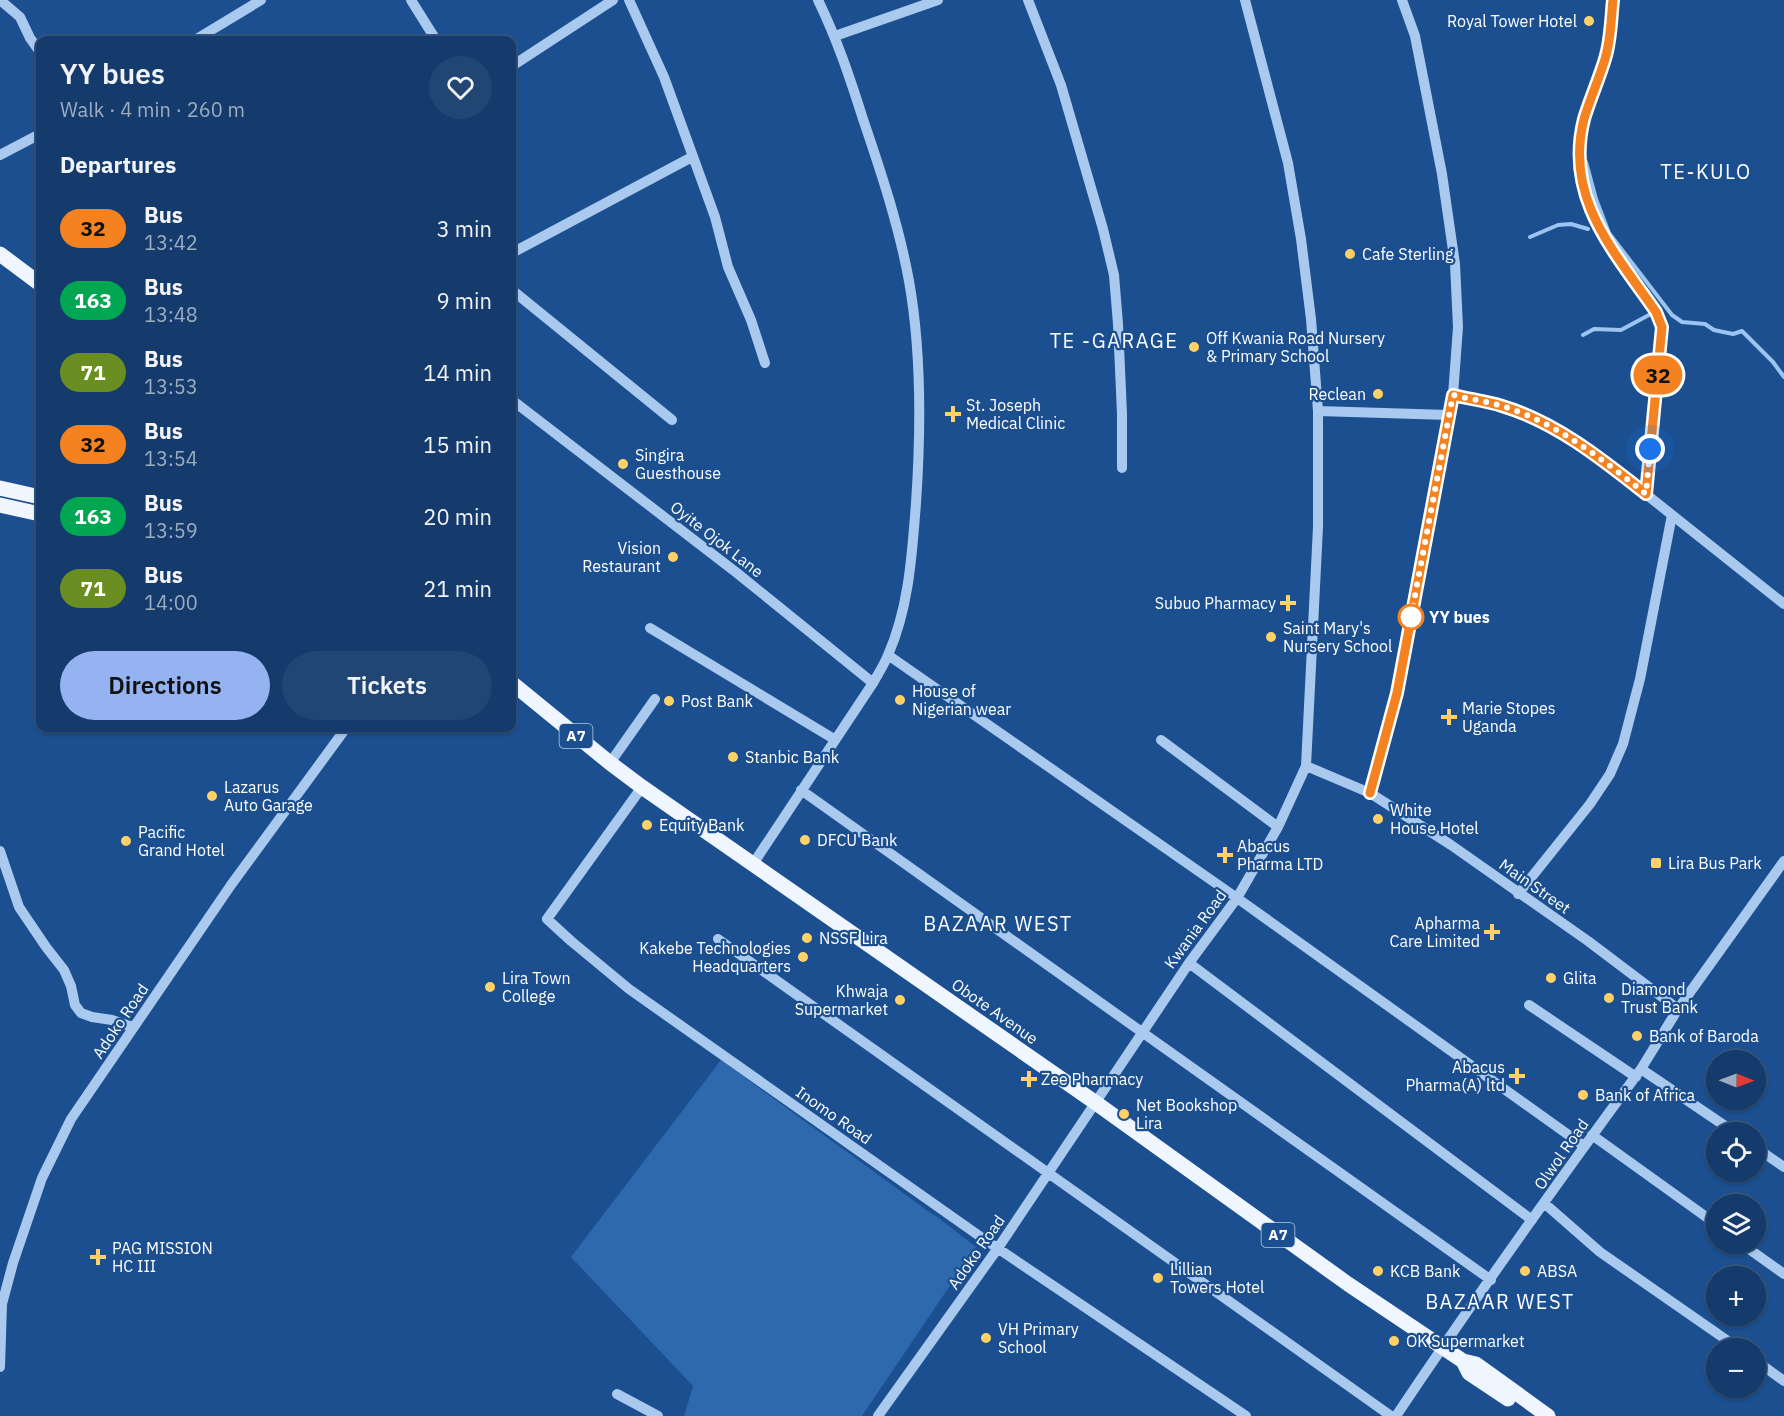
<!DOCTYPE html>
<html lang="en">
<head>
<meta charset="utf-8">
<style>
	body { margin:0; font-family:"IBM Plex Sans",sans-serif; background:#214673; color:#f1f3f6; height:100vh; display:flex; flex-direction:column; font-size:22px; white-space:nowrap }
	* { box-sizing:border-box; margin:0 }
	p { font-size:20px; color:#9dadc1 }
	.icon { flex:none; width:33px; height:33px; fill:none; stroke:currentColor; stroke-width:2; stroke-linecap:round; stroke-linejoin:round }
	.map { position:relative; flex:1; overflow:hidden }
	.drawer { position:absolute; left:36px; top:36px; width:480px; height:696px; display:flex; flex-direction:column; background:#143b6b; border-radius:12px; box-shadow:0 2px 4px #0004,0 0 0 2px #33557e }
	.drawer>* { flex:none }
	.badge { padding:0 12px; border-radius:20px; font-size:21px; line-height:39px }
	.needle { width:39px; rotate:91deg }
	.fabs { position:absolute; left:1706px; top:1050px; display:grid; gap:12px }
	.fabs a { display:grid; place-items:center; width:60px; height:60px; border-radius:50%; background:#143b6b; box-shadow:0 2px 4px #0004,0 0 0 2px #33557e; font-size:30px }
	.you { position:absolute; width:30px; height:30px; margin:-15px; border:4px solid #fff; border-radius:50%; background:#1a73e8; box-shadow:0 0 0 9px #1a73e833 }
	.map>.badge { position:absolute; translate:-50% -50%; box-shadow:0 0 0 3px #fff }
	h2 { padding:0 24px; font-size:22px; line-height:54px }
	.round { display:grid; place-items:center; flex:none; width:63px; height:63px; border-radius:32px; background:#214673 }
	.head { display:flex; align-items:center; justify-content:space-between; height:102px; padding:0 24px }
	h1 { font-size:28px; font-weight:600; line-height:45px }
	.button { display:flex; gap:12px; margin-top:auto; padding:12px 24px }
	.button a { flex:1; height:69px; border-radius:36px; background:#95b2f1; color:#111; font-size:24px; font-weight:600; line-height:69px; text-align:center }
	.button a+a { background:#214673; color:#f1f3f6 }
	ul { padding:0; list-style:none }
	li { display:flex; align-items:center; gap:18px; height:72px; padding:0 24px }
	li div { flex:1 }
	li b { display:block; font-size:22px }
	li em { font-style:normal }
	li .badge { min-width:66px; font-weight:700; text-align:center }
	.map>svg:first-child { display:block }
</style>
</head>
<body>
<div class="map">
<svg width="1784" height="1416" viewBox="0 0 1784 1416">
	<rect width="100%" height="100%" fill="#1b4f8f"/>
	<path fill="#2e69ad" d="M 721,1060 L 932,1214 L 936,1216 L 976,1247 L 862,1416 L 684,1416 L 693,1386 L 571,1257 Z"/>
	<g fill="none" stroke-linecap="round" stroke-linejoin="round">
		<path stroke="#9cc4f0" stroke-width="4" d="M 1586,162 L 1596,199 L 1609,233 L 1672,315 L 1682,322 L 1705,324 L 1714,330 L 1733,334 L 1742,331 L 1773,362 L 1784,377
			M 1530,237 L 1558,225 L 1571,224 L 1588,229
			M 1583,335 L 1594,329 L 1621,330 L 1649,315"/>
		<path stroke="#a9c9ee" stroke-width="10" d="M 0,0 L 20,17 L 30,38 L 40,52
			M 411,0 L 436,40
			M 629,0 L 664,77 L 715,217 L 728,267 L 751,320 L 765,363
			M 1028,0 L 1061,85 L 1103,229 L 1114,275 L 1118,324 L 1122,414 L 1122,468
			M 1613,0 C 1611,19 1611,40 1605,59 C 1599,79 1590,99 1584,119 C 1564,198 1614,251 1656,312 L 1662,327 L 1646,494
			M 835,36 L 938,0
			M 195,40 L 261,0
			M 512,66 L 613,0
			M 0,155 L 40,134
			M 512,253 L 692,157
			M 512,290 L 672,420
			M 1453,395 L 1503,406 L 1542,423 L 1573,440 L 1608,464 L 1784,604
			M 512,400 L 737,573 L 873,683
			M 1318,411 L 1449,415
			M 650,628 L 834,739
			M 888,655 L 1237,898 L 1584,1146
			M 1161,740 L 1278,827
			M 610,763 L 655,699
			M 1306,766 L 1370,793 L 1451,845 L 1588,941 L 1678,1009 L 1641,1069
			M 642,787 L 547,919 L 571,941 L 629,989 L 978,1235 L 1246,1416
			M 801,790 L 1491,1280
			M 1370,793 L 1397,693 L 1403,659 L 1453,395 L 1458,327 L 1455,264 L 1442,174 L 1415,36 L 1402,0
			M 0,851 L 19,907 L 46,947 L 64,970 L 71,986 L 75,1005 L 81,1013 L 92,1017 L 112,1020 L 133,1027
			M 753,864 L 873,683 C 878,674 884,665 888,655 C 909,608 912,554 916,503 C 921,430 922,354 909,281 C 899,226 881,172 863,119 C 850,78 837,39 818,0
			M 1518,894 L 1590,804 L 1610,774 L 1623,744 L 1640,679 L 1672,515
			M 718,939 L 1391,1416
			M 1189,963 L 1532,1220
			M 1529,1005 L 1636,1077
			M 1678,1009 L 1784,861
			M 1592,1135 L 1716,1224
			M 1755,1147 L 1784,1167
			M 1544,1203 L 1600,1252 L 1738,1348
			M 1742,1244 L 1784,1274
			M 1755,1360 L 1784,1381
			M 0,1367 L 2,1304 L 13,1263 L 42,1178 L 71,1119 L 231,885 L 346,728
			M 617,1394 L 658,1416
			M 878,1416 L 998,1248 L 1189,963 L 1237,898 L 1278,827 L 1306,766 L 1318,527 L 1318,411 L 1311,319 L 1301,239 L 1288,163 L 1245,0
			M 1396,1416 C 1475,1298 1557,1183 1641,1069 L 1734,1132"/>
		<path stroke="#f0f6ff" stroke-width="15" d="M 0,254 L 40,284
			M 0,488 L 40,497
			M 0,505 L 40,514
			M 512,683 L 610,763 L 642,787 L 1096,1103 L 1348,1284 L 1463,1361 L 1476,1364 L 1548,1416
			M 1463,1361 L 1469,1373 L 1508,1399"/>
	</g>
	<g fill="none" stroke-linecap="round" stroke-linejoin="round">
		<g stroke="#fff" stroke-width="14">
			<path id="line" d="M 1370,793 L 1397,693 L 1453,395 C 1469,399 1486,401 1502,406 C 1556,422 1603,460 1646,494 L 1662,327 L 1656,312 C 1614,251 1564,198 1584,119 C 1590,99 1599,79 1605,59 C 1611,40 1611,19 1613,0"/>
		</g>
		<use href="#line" stroke="#f58220" stroke-width="9"/>
		<path stroke="#fff" stroke-width="6" stroke-dasharray="0 10.8" d="M 1411,617 L 1410,622 L 1453,395 C 1469,399 1486,401 1502,406 C 1556,422 1603,460 1646,494 L 1650,449"/>
	</g>
	<g fill="#ffd166" stroke="#1b4f8f" stroke-width="2">
		<circle cx="1589" cy="21" r="6"/>
		<circle cx="1350" cy="254" r="6"/>
		<circle cx="1194" cy="347" r="6"/>
		<circle cx="1378" cy="394" r="6"/>
		<path d="M950 405h6v6h6v6h-6v6h-6v-6h-6v-6h6z"/>
		<circle cx="623" cy="464" r="6"/>
		<circle cx="673" cy="557" r="6"/>
		<path d="M1285 594h6v6h6v6h-6v6h-6v-6h-6v-6h6z"/>
		<circle cx="1271" cy="637" r="6"/>
		<circle cx="900" cy="700" r="6"/>
		<circle cx="669" cy="701" r="6"/>
		<path d="M1446 708h6v6h6v6h-6v6h-6v-6h-6v-6h6z"/>
		<circle cx="733" cy="757" r="6"/>
		<circle cx="212" cy="796" r="6"/>
		<circle cx="1378" cy="819" r="6"/>
		<circle cx="647" cy="825" r="6"/>
		<circle cx="805" cy="840" r="6"/>
		<circle cx="126" cy="841" r="6"/>
		<path d="M1222 846h6v6h6v6h-6v6h-6v-6h-6v-6h6z"/>
		<rect x="1650" y="857" width="12" height="12" rx="3"/>
		<path d="M1489 923h6v6h6v6h-6v6h-6v-6h-6v-6h6z"/>
		<circle cx="807" cy="938" r="6"/>
		<circle cx="803" cy="957" r="6"/>
		<circle cx="1551" cy="978" r="6"/>
		<circle cx="490" cy="987" r="6"/>
		<circle cx="1609" cy="998" r="6"/>
		<circle cx="900" cy="1000" r="6"/>
		<circle cx="1637" cy="1036" r="6"/>
		<path d="M1514 1067h6v6h6v6h-6v6h-6v-6h-6v-6h6z"/>
		<path d="M1026 1070h6v6h6v6h-6v6h-6v-6h-6v-6h6z"/>
		<circle cx="1583" cy="1095" r="6"/>
		<circle cx="1124" cy="1114" r="6"/>
		<path d="M95 1248h6v6h6v6h-6v6h-6v-6h-6v-6h6z"/>
		<circle cx="1378" cy="1271" r="6"/>
		<circle cx="1525" cy="1271" r="6"/>
		<circle cx="1158" cy="1278" r="6"/>
		<circle cx="986" cy="1338" r="6"/>
		<circle cx="1394" cy="1341" r="6"/>
	</g>
	<circle fill="#fff" stroke="#f58220" stroke-width="3" cx="1411" cy="617" r="12"/>
	<g text-anchor="middle" stroke-width="4.5" stroke-linejoin="round" paint-order="stroke">
		<g fill="#1b4f8f" stroke="#bbcadd" stroke-width="1.5">
			<rect x="559.5" y="724" width="33" height="24" rx="4.5"/>
			<rect x="1261.5" y="1223" width="33" height="24" rx="4.5"/>
		</g>
		<g font-size="15" font-weight="bold" fill="#fff">
			<text x="576" y="741">A7</text>
			<text x="1278" y="1240">A7</text>
		</g>
		<g font-size="16" fill="#fff" stroke="#1b4f8f" text-anchor="start">
			<text x="1577" y="27" text-anchor="end">Royal Tower Hotel</text>
			<text x="1362" y="260">Cafe Sterling</text>
			<text x="1206" y="344">Off Kwania Road Nursery<tspan x="1206" dy="18">&amp; Primary School</tspan></text>
			<text x="1366" y="400" text-anchor="end">Reclean</text>
			<text x="966" y="411">St. Joseph<tspan x="966" dy="18">Medical Clinic</tspan></text>
			<text x="635" y="461">Singira<tspan x="635" dy="18">Guesthouse</tspan></text>
			<text x="661" y="554" text-anchor="end">Vision<tspan x="661" dy="18">Restaurant</tspan></text>
			<text x="1276" y="609" text-anchor="end">Subuo Pharmacy</text>
			<text x="1283" y="634">Saint Mary's<tspan x="1283" dy="18">Nursery School</tspan></text>
			<text x="912" y="697">House of<tspan x="912" dy="18">Nigerian wear</tspan></text>
			<text x="681" y="707">Post Bank</text>
			<text x="1462" y="714">Marie Stopes<tspan x="1462" dy="18">Uganda</tspan></text>
			<text x="745" y="763">Stanbic Bank</text>
			<text x="224" y="793">Lazarus<tspan x="224" dy="18">Auto Garage</tspan></text>
			<text x="1390" y="816">White<tspan x="1390" dy="18">House Hotel</tspan></text>
			<text x="659" y="831">Equity Bank</text>
			<text x="138" y="838">Pacific<tspan x="138" dy="18">Grand Hotel</tspan></text>
			<text x="817" y="846">DFCU Bank</text>
			<text x="1237" y="852">Abacus<tspan x="1237" dy="18">Pharma LTD</tspan></text>
			<text x="1668" y="869">Lira Bus Park</text>
			<text x="1480" y="929" text-anchor="end">Apharma<tspan x="1480" dy="18">Care Limited</tspan></text>
			<text x="819" y="944">NSSF Lira</text>
			<text x="791" y="954" text-anchor="end">Kakebe Technologies<tspan x="791" dy="18">Headquarters</tspan></text>
			<text x="502" y="984">Lira Town<tspan x="502" dy="18">College</tspan></text>
			<text x="1563" y="984">Glita</text>
			<text x="1621" y="995">Diamond<tspan x="1621" dy="18">Trust Bank</tspan></text>
			<text x="888" y="997" text-anchor="end">Khwaja<tspan x="888" dy="18">Supermarket</tspan></text>
			<text x="1649" y="1042">Bank of Baroda</text>
			<text x="1505" y="1073" text-anchor="end">Abacus<tspan x="1505" dy="18">Pharma(A) ltd</tspan></text>
			<text x="1041" y="1085">Zee Pharmacy</text>
			<text x="1595" y="1101">Bank of Africa</text>
			<text x="1136" y="1111">Net Bookshop<tspan x="1136" dy="18">Lira</tspan></text>
			<text x="112" y="1254">PAG MISSION<tspan x="112" dy="18">HC III</tspan></text>
			<text x="1170" y="1275">Lillian<tspan x="1170" dy="18">Towers Hotel</tspan></text>
			<text x="1390" y="1277">KCB Bank</text>
			<text x="1537" y="1277">ABSA</text>
			<text x="998" y="1335">VH Primary<tspan x="998" dy="18">School</tspan></text>
			<text x="1406" y="1347">OK Supermarket</text>
		</g>
		<g font-size="16" fill="#fff" stroke="#1b4f8f">
			<text transform="translate(717 539) rotate(38)" y="6">Oyite Ojok Lane</text>
			<text transform="translate(1535 886) rotate(35)" y="6">Main Street</text>
			<text transform="translate(1195 929) rotate(-54)" y="6">Kwania Road</text>
			<text transform="translate(995 1011) rotate(35)" y="6">Obote Avenue</text>
			<text transform="translate(120 1021) rotate(-56)" y="6">Adoko Road</text>
			<text transform="translate(834 1115) rotate(35)" y="6">Inomo Road</text>
			<text transform="translate(1561 1154) rotate(-55)" y="6">Olwol Road</text>
			<text transform="translate(976 1252) rotate(-55)" y="6">Adoko Road</text>
		</g>
		<g font-size="16" font-weight="bold" fill="#fff" stroke="#1b4f8f" text-anchor="start">
			<text x="1429" y="623">YY bues</text>
		</g>
		<g font-size="20" letter-spacing="1.5" fill="#fff" stroke="#1b4f8f">
			<text x="1706" y="179">TE-KULO</text>
			<text x="1114" y="348">TE -GARAGE</text>
			<text x="998" y="931">BAZAAR WEST</text>
			<text x="1500" y="1309">BAZAAR WEST</text>
		</g>
	</g>
</svg>
<div class="fabs">
<a><svg class="needle" viewBox="-14 -14 28 28"><path d="M0-13l5 13h-10z" fill="#e53935"/><path d="M0 13l5-13h-10z" fill="#9dadc1"/></svg></a>
<a><svg class="icon" aria-label="locate" viewBox="0 0 24 24"><circle cx="12" cy="12" r="6"/><path d="M12 2v4M12 18v4M2 12h4M18 12h4"/></svg></a>
<a><svg class="icon" aria-label="layers" viewBox="0 0 24 24"><path d="M12 4l9 5-9 5-9-5zM3 14l9 5 9-5"/></svg></a>
<a>+</a>
<a>−</a>
</div>
<div class="you" style="left:1650px;top:449px"></div>
<b class="badge" style="left:1658px;top:375px;background:#f58220;color:#111">32</b>
<section class="drawer">
<div class="head"><div><h1>YY bues</h1><p>Walk · 4 min · 260 m</p></div><a class="round"><svg class="icon" aria-label="heart" viewBox="0 0 24 24"><path d="M12 20l-8-8c-3-5 5-10 8-4 3-6 11-1 8 4z"/></svg></a></div>
<h2>Departures</h2>
<ul>
<li><span class="badge" style="background:#f58220;color:#111">32</span><div><b>Bus</b><p>13:42</p></div><em>3 min</em></li>
<li><span class="badge" style="background:#00a651;color:#fff">163</span><div><b>Bus</b><p>13:48</p></div><em>9 min</em></li>
<li><span class="badge" style="background:#6b8e23;color:#fff">71</span><div><b>Bus</b><p>13:53</p></div><em>14 min</em></li>
<li><span class="badge" style="background:#f58220;color:#111">32</span><div><b>Bus</b><p>13:54</p></div><em>15 min</em></li>
<li><span class="badge" style="background:#00a651;color:#fff">163</span><div><b>Bus</b><p>13:59</p></div><em>20 min</em></li>
<li><span class="badge" style="background:#6b8e23;color:#fff">71</span><div><b>Bus</b><p>14:00</p></div><em>21 min</em></li>
</ul>
<div class="button"><a>Directions</a><a>Tickets</a></div>
</section>
</div>
</body>
</html>
